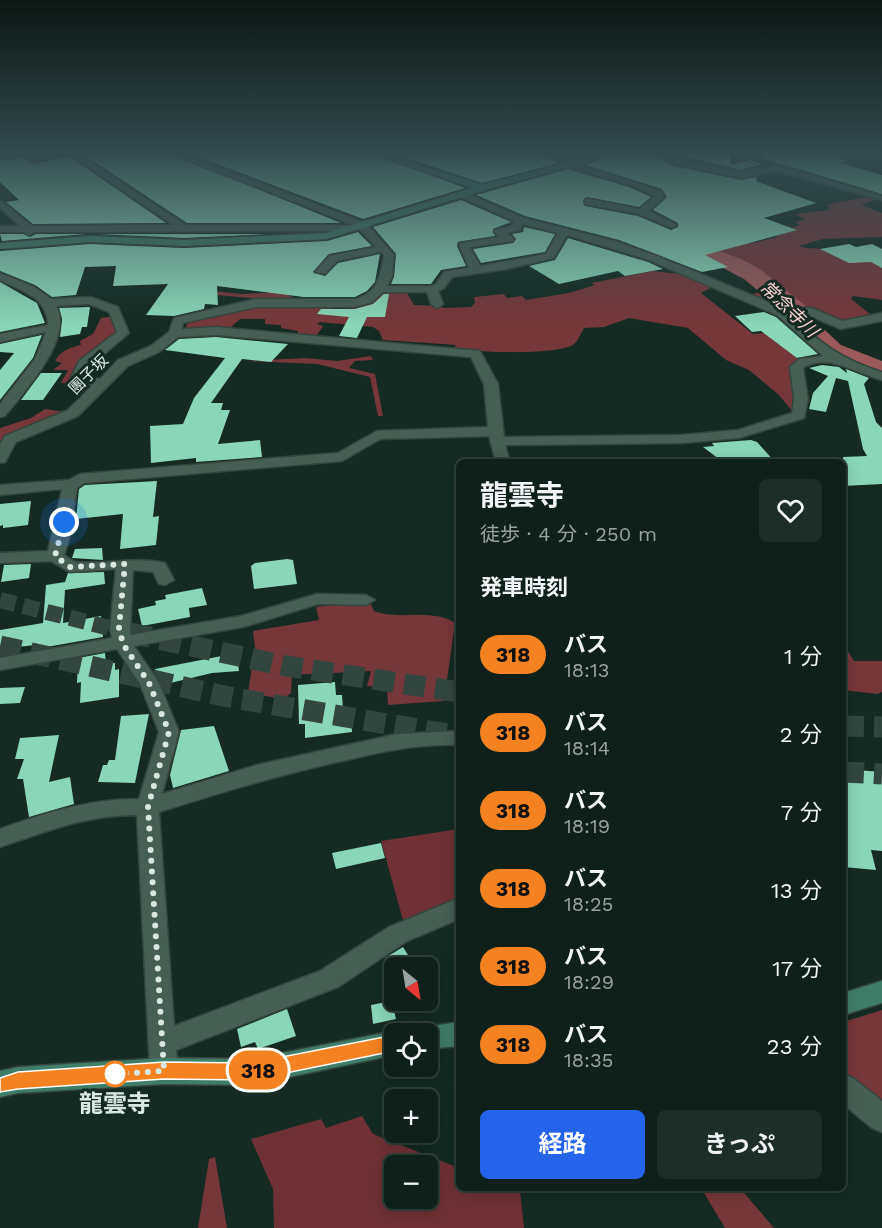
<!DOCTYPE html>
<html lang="ja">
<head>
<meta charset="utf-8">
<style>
	body { margin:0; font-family:"Work Sans","Noto Sans JP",sans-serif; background:#1d2d27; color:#f1f3f6; height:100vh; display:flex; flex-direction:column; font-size:22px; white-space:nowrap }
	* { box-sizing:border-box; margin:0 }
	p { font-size:20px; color:#9ba3a2 }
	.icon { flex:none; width:33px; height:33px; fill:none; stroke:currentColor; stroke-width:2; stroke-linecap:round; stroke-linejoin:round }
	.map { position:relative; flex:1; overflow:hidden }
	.panel { position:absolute; left:456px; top:459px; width:390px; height:732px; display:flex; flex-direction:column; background:#0f201a; border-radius:9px; box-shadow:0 3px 15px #0003,0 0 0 2px #2f3e39 }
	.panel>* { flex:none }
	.badge { padding:0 12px; border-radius:20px; font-size:21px; line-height:39px }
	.needle { width:39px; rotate:150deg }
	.tools { position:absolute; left:384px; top:957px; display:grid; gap:12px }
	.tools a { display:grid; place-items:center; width:54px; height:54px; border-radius:9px; background:#0f201a; box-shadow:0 3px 15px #0003,0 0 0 2px #2f3e39; font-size:30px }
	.you { position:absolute; width:30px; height:30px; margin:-15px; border:4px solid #fff; border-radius:50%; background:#1a73e8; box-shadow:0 0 0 9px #1a73e833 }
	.map>.badge { position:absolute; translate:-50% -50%; box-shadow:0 0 0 3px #fff }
	h2 { padding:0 24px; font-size:22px; line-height:54px }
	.round { display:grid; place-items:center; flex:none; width:63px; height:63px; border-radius:9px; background:#1d2d27 }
	.summary { display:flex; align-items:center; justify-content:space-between; height:102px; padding:0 24px }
	h1 { font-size:28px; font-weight:700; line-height:45px }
	.cta { display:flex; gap:12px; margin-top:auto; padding:12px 24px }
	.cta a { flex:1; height:69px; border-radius:9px; background:#2563eb; color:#fff; font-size:24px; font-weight:700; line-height:69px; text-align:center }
	.cta a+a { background:#1d2d27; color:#f1f3f6 }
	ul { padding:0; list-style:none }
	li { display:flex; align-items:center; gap:18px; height:78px; padding:0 24px }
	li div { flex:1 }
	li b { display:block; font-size:22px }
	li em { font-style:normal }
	li .badge { min-width:66px; font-weight:700; text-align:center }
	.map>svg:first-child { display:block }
</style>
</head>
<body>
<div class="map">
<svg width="882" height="1228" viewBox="0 0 882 1228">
	<rect width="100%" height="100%" fill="#142a22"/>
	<path fill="#6f3135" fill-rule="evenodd" d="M 459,829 L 459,897 L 403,920 L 381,841 Z
		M 362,1116 L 373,1134 L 459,1168 L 459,1188 L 511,1188 L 520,1191 L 524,1228 L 274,1228 L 273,1189 L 251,1139 L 321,1119 L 326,1128 ZM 394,1166 L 428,1166 L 428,1198 L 394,1198 Z"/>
	<path fill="#76373a" d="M 869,196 L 878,199 L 861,205 L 882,213 L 882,237 L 823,239 L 799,246 C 808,249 813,248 822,249 C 845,250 854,265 882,261 L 882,300 L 853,296 L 851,299 L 870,314 L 845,323 L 814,314 L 805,322 L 818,340 L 769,301 L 750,295 L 772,288 C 750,265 719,260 691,248 C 679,243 668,236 657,230 L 739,238 L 752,243 L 778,237 L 767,233 L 779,233 L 800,225 L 795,222 L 806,219 L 795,215 C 806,211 820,213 830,209 L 827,205 C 841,200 854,201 869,196 Z
		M 653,271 L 688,275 L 714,286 L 701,293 L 753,334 L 773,332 L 805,367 L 797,412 L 792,411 L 779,395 L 749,370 L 726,360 L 688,328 L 629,318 L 604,327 L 584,328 C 581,333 578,341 574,344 C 558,356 475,352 453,349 L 456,345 L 383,340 L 379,331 L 373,327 L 320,322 L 317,324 L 323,326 L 315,338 L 298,335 L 298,331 L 281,328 L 281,325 L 265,324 L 265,319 L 240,319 L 231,327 L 185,329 L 188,322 L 193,320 L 233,310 L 252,309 L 254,301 L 251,298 L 205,294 L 203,290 L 241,294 L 283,292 L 297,300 L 334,301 L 330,314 L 350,313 L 351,305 L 372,302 L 384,290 L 407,293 L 414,305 L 441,306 L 443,308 L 471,307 L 475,303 L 474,297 L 504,294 L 507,298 L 522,296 L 526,300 L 569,293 L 595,285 L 591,283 Z
		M 114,316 L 122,333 L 80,364 L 78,384 L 61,383 L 68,370 L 53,370 L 62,363 L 55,361 C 60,351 71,347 81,345 L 80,341 L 93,334 L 101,318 Z
		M 371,356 L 373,360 L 355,361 L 349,368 L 375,374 L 383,416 L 378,416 L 370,377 L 317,364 L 247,361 L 305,358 L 337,361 Z
		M 45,409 L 65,412 L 0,446 L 0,428 L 31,418 Z
		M 340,604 L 371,604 L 374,611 C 400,621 432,608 455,623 L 444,701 L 388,705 L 387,688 L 367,686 L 371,671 L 292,675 L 291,693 L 283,699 L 248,693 L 255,647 L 253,631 L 319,620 L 316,607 Z
		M 843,650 L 847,650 L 854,661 L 882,661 L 882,692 L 877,694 L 843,690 Z
		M 882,1010 L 882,1104 L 843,1073 L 843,1022 Z
		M 215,1157 L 227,1228 L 198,1228 L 209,1159 Z
		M 701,1188 L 740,1188 L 774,1228 L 725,1228 Z"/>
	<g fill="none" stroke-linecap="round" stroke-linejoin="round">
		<path fill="#9c595b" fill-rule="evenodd" d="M 657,231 L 739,258 L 760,269 L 808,308 L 814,320 L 841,345 L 882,361 L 882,379 L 823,357 L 794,328 L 788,316 L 744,279 L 723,268 L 649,242 L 646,237 L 649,232 Z"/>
	</g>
	<path fill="#89d6b8" d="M 92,153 L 170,153 L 341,223 L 187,223 L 84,155 Z
		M 188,153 L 372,153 L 465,188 L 363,219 Z
		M 391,153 L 535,153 L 559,163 L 482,183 Z
		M 617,153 L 652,153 L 674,166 L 741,180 L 757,177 L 756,181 L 816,203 L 764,218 L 797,230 L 705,255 L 728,267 L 702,272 L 619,240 L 525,216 L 476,195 L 568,169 L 629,187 L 651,197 L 639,207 L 587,197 L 583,200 L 585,206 L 638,216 L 671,230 L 678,227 L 678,223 L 653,210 L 667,197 L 662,189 L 585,165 Z
		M 669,153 L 730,153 L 731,165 L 751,160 L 761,164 L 741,170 Z
		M 762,153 L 822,153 L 848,160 L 840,163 L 882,175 L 882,194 L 761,158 Z
		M 24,157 L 32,164 L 70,157 L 166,223 L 33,224 L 6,202 L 19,200 L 0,182 L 0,161 Z
		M 461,200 L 511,222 L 493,229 L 495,236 L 458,242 L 457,246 L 466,266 L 441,270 L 431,284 L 391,284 L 394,277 L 396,254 L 373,227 Z
		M 524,227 L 555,234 L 545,252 L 481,263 L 473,249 L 513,243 L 516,239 L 512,234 L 523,232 Z
		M 358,232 L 372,246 L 329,254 L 313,272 L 325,276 L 338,263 L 380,254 L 375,282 L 367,291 L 355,297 L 304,297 L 217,286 L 218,305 L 205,304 L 204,309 L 174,316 L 146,315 L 168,284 L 113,286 L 116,266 L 85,267 L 76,295 L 52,297 L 35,285 L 0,271 L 0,251 L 90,244 L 184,248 L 327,241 Z
		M 0,234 L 23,234 L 30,237 L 36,234 L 86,234 L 2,241 Z
		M 97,234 L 270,234 L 184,238 Z
		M 568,238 L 648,262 L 663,269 L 625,276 L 618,271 L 559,284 L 529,266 L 555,260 Z
		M 849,244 L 856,247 L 872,244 L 882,249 L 882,268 L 871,262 L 849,263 L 820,249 Z
		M 0,282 L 37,303 L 45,323 L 0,332 Z
		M 384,294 L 389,294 L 385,317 L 367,317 L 357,338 L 339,336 L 349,317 L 317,314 L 321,309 L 355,309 L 373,304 Z
		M 90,307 L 87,327 L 82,327 L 80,334 L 60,337 L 62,319 L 59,308 Z
		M 764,312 L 776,317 L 818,354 L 797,358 L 761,331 L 752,332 L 735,316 Z
		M 42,335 L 33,358 L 0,400 L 0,370 L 14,353 L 0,352 L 0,344 Z
		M 216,337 L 288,344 L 271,362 L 242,359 L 211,403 L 223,403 L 221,410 L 230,410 L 218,444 L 260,440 L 262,457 L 196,462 L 196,458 L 151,463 L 150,426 L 183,424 L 194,398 L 225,358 L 165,350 L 179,339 Z
		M 822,365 L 839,367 L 847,373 L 846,369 L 869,378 L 864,384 L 876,422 L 882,428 L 882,484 L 843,486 L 843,457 L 867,456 L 863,449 L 848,381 L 836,378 L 826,412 L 809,409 L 813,393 L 828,376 L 809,368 Z
		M 41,373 L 62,373 L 43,400 L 21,400 Z
		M 751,440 L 757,442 L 775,462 L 723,462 L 703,447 L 714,446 L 712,443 Z
		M 157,481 L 153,517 L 159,516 L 156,545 L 120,549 L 123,514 L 76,519 L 79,489 L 85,485 Z
		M 31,501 L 28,525 L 3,528 L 3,525 L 0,526 L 0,504 Z
		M 102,548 L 103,560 L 72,558 L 75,549 Z
		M 287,559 L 293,560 L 297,584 L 254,589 L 251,566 L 255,563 Z
		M 31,564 L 29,578 L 1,582 L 4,565 Z
		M 104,572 L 105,584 L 65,590 L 63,623 L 101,616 L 103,637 L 35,649 L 35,645 L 0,649 L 0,630 L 43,623 L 46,585 L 65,582 L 68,573 Z
		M 202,588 L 207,605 L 189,608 L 190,617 L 142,626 L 138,609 L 156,605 L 155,601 L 166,599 L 165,595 Z
		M 105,653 L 106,664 L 115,663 L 115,670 L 119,669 L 119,697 L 80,703 L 81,682 L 77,683 L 78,658 Z
		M 237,653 L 239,671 L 212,673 L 162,685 L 155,669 Z
		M 335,682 L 336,695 L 342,695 L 343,710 L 351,709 L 352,732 L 305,738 L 305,724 L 299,724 L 298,685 Z
		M 25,687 L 20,703 L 0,704 L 0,688 Z
		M 149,714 L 135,783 L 98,782 L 103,765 L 107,765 L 109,760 L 115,760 L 121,716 Z
		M 214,726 L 229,771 L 173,788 L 170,775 L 181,730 Z
		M 59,735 L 49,782 L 70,777 L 74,804 L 29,817 L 23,779 L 17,779 L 24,759 L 15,759 L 20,738 Z
		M 843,769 L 882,772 L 882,851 L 871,850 L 876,870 L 843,867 Z
		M 381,843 L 385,858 L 336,869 L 332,853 Z
		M 403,947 L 416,968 L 391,968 L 385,958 Z
		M 392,1001 L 396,1019 L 373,1024 L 371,1005 Z
		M 287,1009 L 296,1036 L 258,1049 L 255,1042 L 241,1047 L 237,1029 Z"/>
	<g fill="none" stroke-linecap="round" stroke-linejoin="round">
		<path stroke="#32463f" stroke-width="16" stroke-dasharray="16 8" stroke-linecap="butt" d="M 0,600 L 137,635"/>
		<path stroke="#32463f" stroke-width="21" stroke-dasharray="21 10" stroke-linecap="butt" d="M 130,633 L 286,666 L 459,692
			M 0,646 L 228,697 L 459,736
			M 843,726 L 882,727
			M 843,772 L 882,774"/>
		<g stroke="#34453e" stroke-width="3">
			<path id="street" d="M 69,154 L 78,154 L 186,225 L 353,225 L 172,154 L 183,154 L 366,223 L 394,255 L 392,277 L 387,286 L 431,286 L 436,284 L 444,272 L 469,268 L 459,245 L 460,243 L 500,237 L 494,232 L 495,230 L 511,226 L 514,221 L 460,197 L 458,195 L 463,192 L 524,218 L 618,242 L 657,256 L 783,308 L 812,308 L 842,321 L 882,313 L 882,321 L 841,329 L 810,316 L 793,316 C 819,343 845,361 882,372 L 882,380 C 857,374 828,352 803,368 L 808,399 L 804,418 L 739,438 L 682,443 L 505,445 L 510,462 L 496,462 L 489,436 L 380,439 L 342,461 L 84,483 L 77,488 L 69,540 L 64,555 C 68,557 71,561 76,562 C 104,565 134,556 165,563 L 174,580 L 165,585 L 159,584 L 153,572 L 133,570 L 130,635 L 241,616 L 317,594 L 366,595 L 375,600 L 366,605 L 318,604 L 243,627 L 134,646 L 159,683 L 179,732 L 162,794 L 257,765 L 397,734 L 459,731 L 459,745 C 417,743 378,753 337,762 C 276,776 218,793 159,812 L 174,1026 L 320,971 L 389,927 L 459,898 L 459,919 L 407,941 L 338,987 L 176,1050 L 178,1071 L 174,1080 L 164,1084 L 154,1080 L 150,1071 L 137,815 C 85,815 49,831 0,847 L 0,829 C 47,812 90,799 139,799 L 159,732 L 140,684 L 117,649 L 0,670 L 0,658 L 112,638 L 110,629 L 116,569 L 70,572 L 51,561 L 0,563 L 0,553 L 48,551 L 62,489 L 0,495 L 0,485 L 69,480 L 80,474 L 338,453 L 377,431 L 488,427 L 484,384 L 471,357 L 216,335 L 178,337 L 159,352 L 128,366 L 78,416 L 16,442 L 5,462 L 0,463 L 0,444 L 5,436 L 68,410 L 92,386 L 76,384 L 71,378 L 79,361 L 117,332 L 109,312 L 89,304 L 56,306 C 75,337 24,392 5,416 L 0,417 L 0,404 L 35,359 L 46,332 L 0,342 L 0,334 L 48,325 C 47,297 22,291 0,280 L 0,273 L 34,287 L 51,299 L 90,297 L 118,307 L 129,333 L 90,366 L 85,377 L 100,379 L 118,360 L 151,346 L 169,332 L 174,318 L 256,299 L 355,299 C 377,294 381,275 384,255 L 381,252 L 337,261 L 325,274 L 315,272 L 329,256 L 376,247 L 357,227 L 353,231 L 35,232 L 29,235 L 24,232 L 0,232 L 0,226 L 20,226 L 0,208 L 0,200 L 32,226 L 173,225 ZM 522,224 L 558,233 L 546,254 L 480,266 L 470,247 L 513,241 L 514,239 L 507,233 L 521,230 ZM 567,235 L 649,260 L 777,315 L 823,356 L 799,359 L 790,367 L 794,399 L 792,413 L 738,430 L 682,435 L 504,437 L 498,384 L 480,351 L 216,327 L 182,329 L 183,323 L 256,307 L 355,307 L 372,302 L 383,292 L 427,292 L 431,304 L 437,308 L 443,304 L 438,291 L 444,288 L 452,277 L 507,269 L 554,258 Z
				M 537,154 L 549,154 L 579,161 L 579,165 L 661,191 L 665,197 L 649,211 L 677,225 L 672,228 L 639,214 L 585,204 L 585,200 L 588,199 L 640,209 L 655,196 L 630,185 L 567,167 L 567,163 Z
				M 654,154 L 664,154 L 679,160 L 741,172 L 776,165 L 882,196 L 882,200 L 776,171 L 741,178 L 674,164 Z
				M 843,1074 L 853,1078 L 882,1101 L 882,1132 L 872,1128 L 843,1104 Z"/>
		</g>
		<g stroke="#34453e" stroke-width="3">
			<path id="secondary" d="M 0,154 L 20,154 L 0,159 Z
				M 374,154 L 385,154 L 482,185 L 603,154 L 615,154 L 485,190 L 327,239 L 184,246 L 90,242 L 0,249 L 0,243 L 90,236 L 184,240 L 326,233 L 472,188 Z
				M 882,981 L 882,1003 L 843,1015 L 843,993 Z
				M 459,1022 L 459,1046 L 428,1049 L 428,1034 L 416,1034 L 419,1028 Z
				M 394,1031 L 401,1034 L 394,1034 L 394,1055 L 251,1085 L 164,1084 L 18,1093 L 0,1097 L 0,1071 L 18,1067 L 164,1058 L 251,1059 Z"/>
		</g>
		<use href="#street" fill="#475e54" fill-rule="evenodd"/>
		<use href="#secondary" fill="#3f7d69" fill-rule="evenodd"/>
	</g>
	<linearGradient id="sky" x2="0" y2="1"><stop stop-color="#0b1713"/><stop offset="0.47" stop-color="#344a4f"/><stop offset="1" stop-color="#344a4f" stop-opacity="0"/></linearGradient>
	<rect width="882" height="325" fill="url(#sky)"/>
	<path fill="#f58220" stroke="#fff" stroke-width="1.5" d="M 394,1035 L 401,1038 L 403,1043 L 401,1049 L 394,1051 L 251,1080 L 164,1079 L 18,1089 L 0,1092 L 0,1078 L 18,1072 L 164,1062 L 251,1063 Z"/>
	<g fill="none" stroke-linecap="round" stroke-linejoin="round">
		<path stroke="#dae7e1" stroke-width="6" stroke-dasharray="0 10.8" d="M 64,522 L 55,556 L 70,567 L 125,564 L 119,628 L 123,644 L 149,683 L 169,732 L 148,807 L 164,1071 L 115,1074"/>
	</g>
	<circle fill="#fff" stroke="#f58220" stroke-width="3" cx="115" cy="1074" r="12"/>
	<g text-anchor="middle" stroke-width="6" stroke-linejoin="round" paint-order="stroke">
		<g font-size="16" fill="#dae7e1" stroke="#142a22">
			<text transform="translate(88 374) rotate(-45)" y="6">團子坂</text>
		</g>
		<g font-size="18" font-style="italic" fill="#f9cfcf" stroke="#142a22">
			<text transform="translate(789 309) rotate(44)" y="6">常念寺川</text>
		</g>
		<g font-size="24" font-weight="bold" fill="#dae7e1" stroke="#142a22">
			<text x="115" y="1112">龍雲寺</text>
		</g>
	</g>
</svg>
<div class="tools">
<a><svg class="needle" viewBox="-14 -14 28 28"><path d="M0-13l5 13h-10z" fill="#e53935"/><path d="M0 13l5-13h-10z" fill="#9ba3a2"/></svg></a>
<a><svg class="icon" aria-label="locate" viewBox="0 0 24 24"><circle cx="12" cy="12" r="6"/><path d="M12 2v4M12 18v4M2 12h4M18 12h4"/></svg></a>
<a>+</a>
<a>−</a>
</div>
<div class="you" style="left:64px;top:522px"></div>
<b class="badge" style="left:258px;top:1070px;background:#f58220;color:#111">318</b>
<section class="panel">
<div class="summary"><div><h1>龍雲寺</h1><p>徒歩 · 4 分 · 250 m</p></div><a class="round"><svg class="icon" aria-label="heart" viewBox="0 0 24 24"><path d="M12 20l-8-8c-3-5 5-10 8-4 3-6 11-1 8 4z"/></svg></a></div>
<h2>発車時刻</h2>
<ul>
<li><span class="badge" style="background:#f58220;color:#111">318</span><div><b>バス</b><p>18:13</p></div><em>1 分</em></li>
<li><span class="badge" style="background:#f58220;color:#111">318</span><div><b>バス</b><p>18:14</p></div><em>2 分</em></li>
<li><span class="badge" style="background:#f58220;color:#111">318</span><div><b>バス</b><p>18:19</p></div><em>7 分</em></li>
<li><span class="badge" style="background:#f58220;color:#111">318</span><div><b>バス</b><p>18:25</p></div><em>13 分</em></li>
<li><span class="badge" style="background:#f58220;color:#111">318</span><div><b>バス</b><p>18:29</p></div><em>17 分</em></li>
<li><span class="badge" style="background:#f58220;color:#111">318</span><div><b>バス</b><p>18:35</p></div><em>23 分</em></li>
</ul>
<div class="cta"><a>経路</a><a>きっぷ</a></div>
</section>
</div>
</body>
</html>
